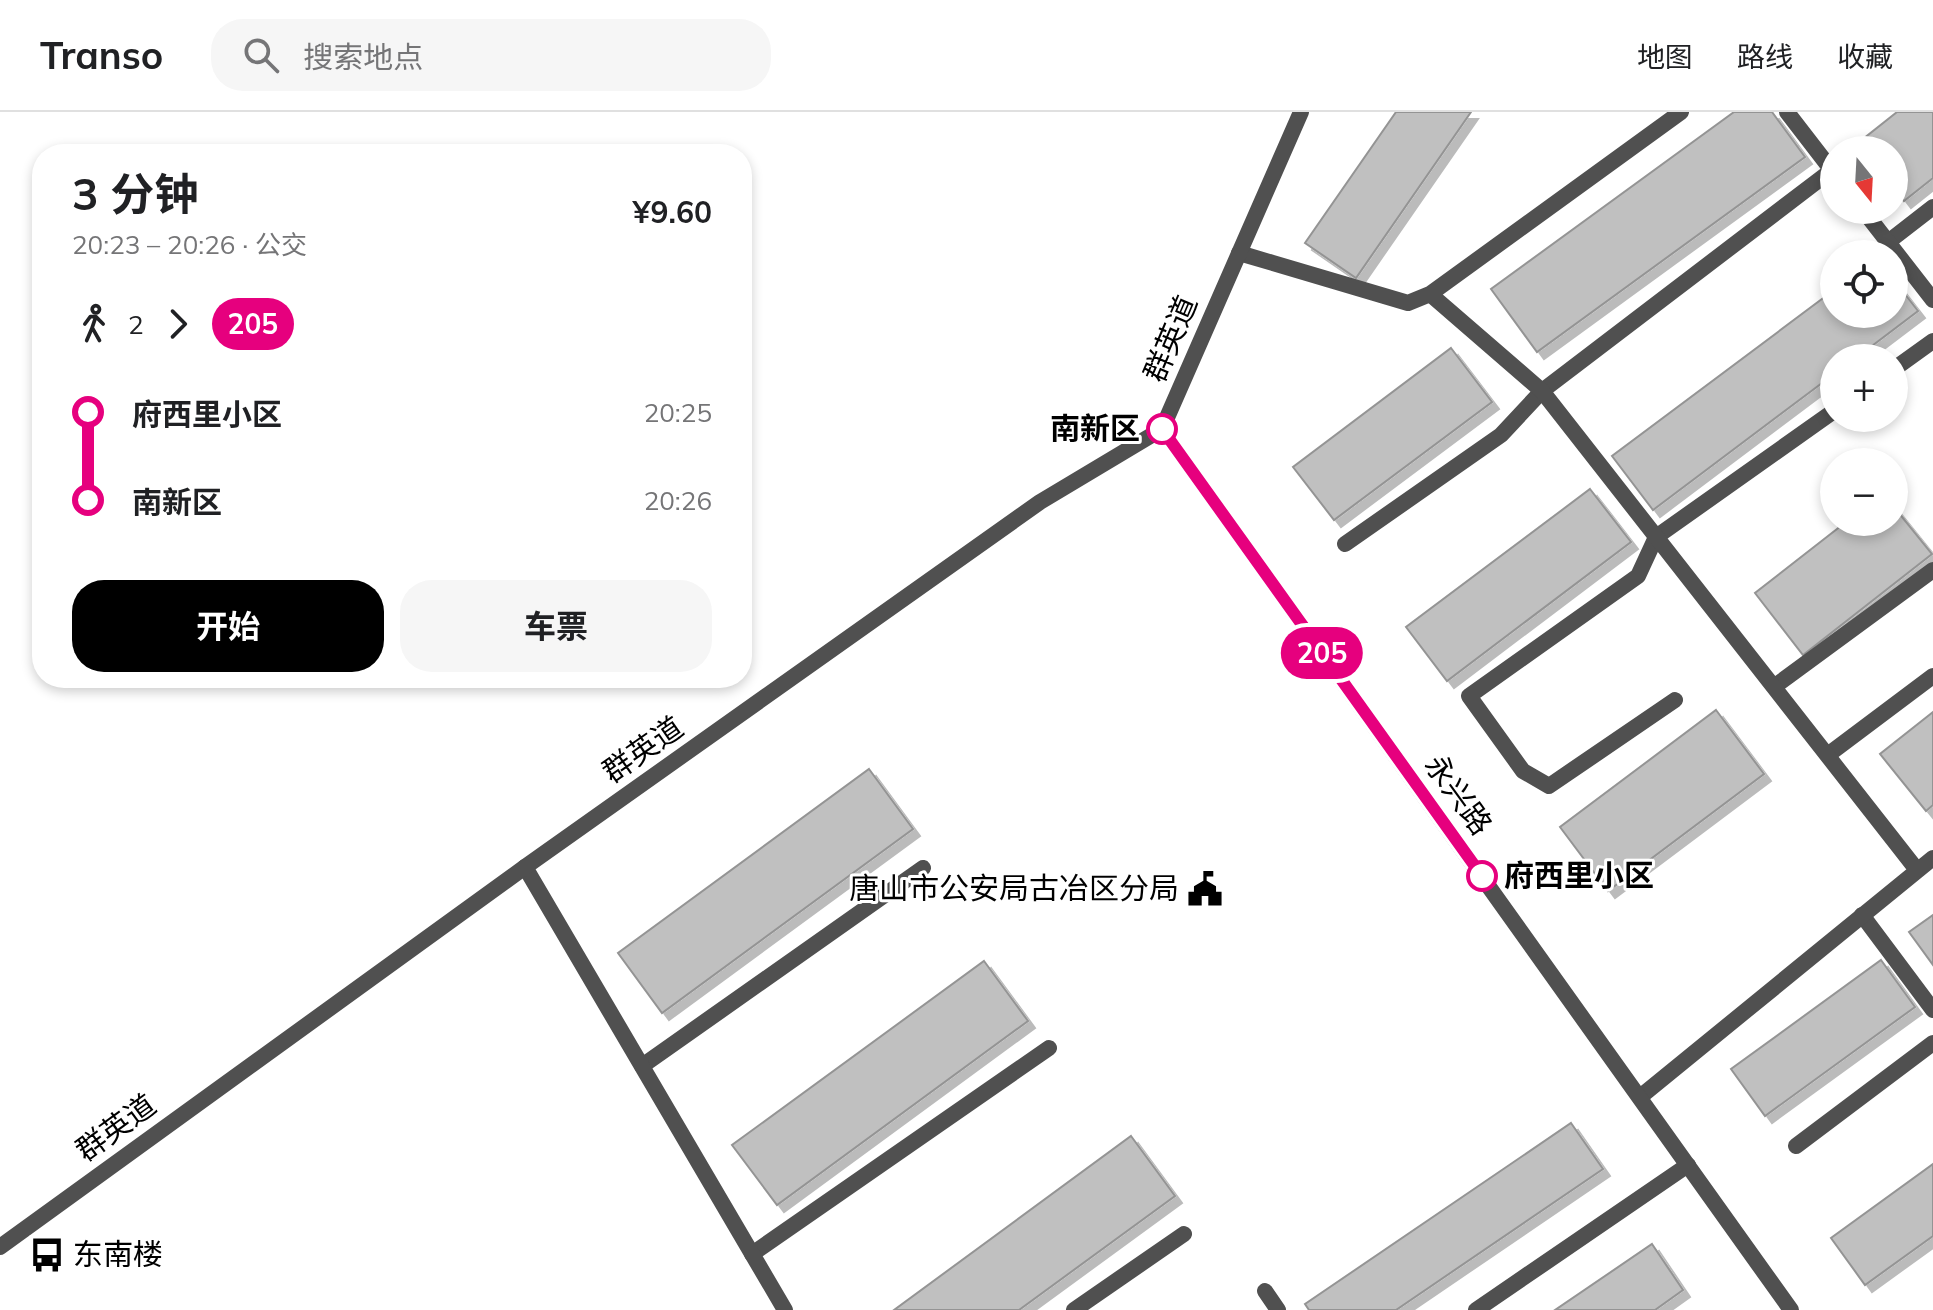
<!DOCTYPE html>
<html lang="zh">
<head>
<meta charset="utf-8">
<style>
	body { margin:0; font-family:Mulish,"Noto Sans SC",sans-serif; background:#f6f6f6; color:#202124; height:100vh; display:flex; flex-direction:column; font-size:30px; white-space:nowrap }
	* { box-sizing:border-box; margin:0 }
	p { font-size:26px; color:#757577 }
	.icon { flex:none; width:44px; height:44px; fill:none; stroke:currentColor; stroke-width:2; stroke-linecap:round; stroke-linejoin:round }
	.map { position:relative; flex:1; overflow:hidden }
	.side { position:absolute; left:32px; top:32px; width:720px; height:544px; display:flex; flex-direction:column; background:#fff; border-radius:32px; box-shadow:0 4px 12px #0003 }
	.side>* { flex:none }
	.badge { padding:0 16px; border-radius:26px; font-size:28px; line-height:52px }
	.needle { width:52px; rotate:162deg }
	.controls { position:absolute; left:1820px; top:24px; display:grid; gap:16px }
	.controls a { display:grid; place-items:center; width:88px; height:88px; border-radius:50%; background:#fff; box-shadow:0 4px 12px #0003; font-size:40px }
	.map>.badge { position:absolute; translate:-50% -50%; box-shadow:0 0 0 4px #fff }
	.legs { display:flex; align-items:center; gap:12px; height:88px; padding:0 40px; font-size:26px }
	.legs p { margin-inline-start:auto }
	.headline { display:flex; align-items:center; justify-content:space-between; height:136px; padding:0 40px }
	h1 { font-size:44px; font-weight:700; line-height:60px }
	.primary-button { display:flex; gap:16px; margin-top:auto; padding:16px 40px }
	.primary-button a { flex:1; height:92px; border-radius:32px; background:#000; color:#fff; font-size:32px; font-weight:700; line-height:92px; text-align:center }
	.primary-button a+a { background:#f6f6f6; color:#202124 }
	ul { padding:0 40px; list-style:none }
	li { display:flex; align-items:center; gap:28px; height:88px; font-size:30px }
	li i { display:grid; place-items:center; width:12px; height:100%; margin:0 10px; background:currentColor }
	li i::after { content:''; width:20px; height:20px; margin:-10px; border:6px solid; border-radius:50%; background:#fff }
	li p { margin-inline-start:auto }
	li:first-child i { background:linear-gradient(#0000 50%,currentColor 0) }
	li:last-child i { background:linear-gradient(currentColor 50%,#0000 0) }
	header { display:flex; align-items:center; gap:48px; box-sizing:border-box; height:112px; padding:0 40px; background:#fff; border-bottom:2px solid #e0e0e0 }
	header strong { font-size:38px }
	nav { display:flex; gap:44px; margin-inline-start:auto; font-size:28px }
	.search { width:560px; height:72px; background:#f6f6f6; display:flex; align-items:center; gap:20px; box-sizing:border-box; padding:0 28px; border-radius:32px; color:#757577; font-size:30px }
	.map>svg:first-child { display:block }
</style>
</head>
<body>
<header>
<strong>Transo</strong>
<div class="search"><svg class="icon" aria-label="search" viewBox="0 0 24 24"><circle cx="10" cy="10" r="6"/><path d="M15 15l6 6"/></svg>搜索地点</div>
<nav><a>地图</a><a>路线</a><a>收藏</a></nav>
</header>
<div class="map">
<svg width="1933" height="1198" viewBox="0 0 1933 1198">
	<defs>
		<filter id="shadow"><feDropShadow dx="7" dy="7" stdDeviation="0" flood-color="#0004"/></filter>
	</defs>
	<rect width="100%" height="100%" fill="#fff"/>
	<path fill="#c0c0c0" stroke="#949494" stroke-width="2" filter="url(#shadow)" d="M 1396,0 L 1471,0 L 1356,166 L 1305,131 Z
		M 1734,0 L 1772,0 L 1805,45 L 1537,240 L 1491,177 Z
		M 1897,0 L 1933,0 L 1933,66 L 1904,89 L 1894,76 L 1894,38 L 1864,38 L 1858,31 Z
		M 1894,168 L 1918,199 L 1856,246 L 1834,246 L 1834,262 L 1653,398 L 1612,344 L 1834,178 L 1834,202 L 1894,202 Z
		M 1451,236 L 1492,290 L 1334,408 L 1293,355 Z
		M 1590,377 L 1631,430 L 1447,569 L 1406,515 Z
		M 1894,395 L 1932,442 L 1803,543 L 1755,481 L 1846,410 L 1894,410 Z
		M 1716,598 L 1764,662 L 1608,779 L 1560,715 Z
		M 1933,600 L 1933,693 L 1926,699 L 1880,642 Z
		M 869,657 L 913,717 L 662,901 L 618,841 Z
		M 1933,803 L 1933,853 L 1909,820 Z
		M 1881,848 L 1915,895 L 1765,1004 L 1731,957 Z
		M 984,849 L 1028,909 L 777,1093 L 732,1033 Z
		M 1571,1011 L 1603,1057 L 1396,1198 L 1309,1198 L 1305,1192 Z
		M 1131,1024 L 1175,1084 L 1019,1198 L 894,1198 Z
		M 1933,1052 L 1933,1124 L 1865,1173 L 1831,1126 Z
		M 1652,1132 L 1683,1178 L 1655,1198 L 1555,1198 Z"/>
	<g fill="none" stroke-linecap="round" stroke-linejoin="round">
		<path stroke="#505050" stroke-width="16" d="M 1888,130 L 1933,95
			M 1894,257 L 1933,229
			M 1345,432 L 1501,323 L 1542,279 L 1832,58
			M 1775,574 L 1933,458
			M 1675,588 L 1549,674 L 1523,659 L 1469,584 L 1638,464 L 1656,425 L 1834,299
			M 1829,642 L 1933,564
			M 1862,803 L 1933,898
			M 642,954 L 923,756
			M 1796,1034 L 1933,931
			M 752,1142 L 1049,936
			M 1265,1179 L 1278,1198
			M 1074,1198 L 1184,1122"/>
		<path stroke="#505050" stroke-width="16" d="M 1787,0 L 1834,61
			M 1863,98 L 1933,188
			M 1239,141 L 1408,191 L 1430,182 L 1681,0
			M 1430,182 L 1542,279 L 1917,758
			M 525,755 L 785,1198
			M 1640,985 L 1933,746
			M 1476,1198 L 1688,1053"/>
		<path stroke="#505050" stroke-width="16" d="M 1162,317 L 1791,1198
			M 0,1135 L 525,755 L 1040,390 L 1162,317 L 1301,0"/>
	</g>
	<g fill="none" stroke-linecap="round" stroke-linejoin="round">
		<g stroke="#fff" stroke-width="18">
			<path id="line-1" d="M 1162,317 L 1482,764"/>
		</g>
		<use href="#line-1" stroke="#e6007e" stroke-width="12"/>
	</g>
	<defs>
		<g id="civic-bare" transform="scale(2.76)"><path d="M-.6-6.5H3V-4.5H.6V-3L4-1V1h2V6H-6V1h2V-1L-.6-3ZM-1.2 2.5V6h2.4V2.5Z" fill="#000" stroke="#fff" stroke-width="2.5" paint-order="stroke"/></g>
		<g id="bus-bare" transform="scale(2.76)"><path d="M-5-6H5V4H4V6H2V4H-2V6H-4V4H-5ZM-3.5-4V0h7V-4ZM-3.5 1.2v1.5H-2V1.2ZM2 1.2v1.5H3.5V1.2Z" fill="#000" stroke="#fff" stroke-width="2.5" paint-order="stroke"/></g>
	</defs>
	<g fill-rule="evenodd">
		<use href="#civic-bare" x="1205" y="777"/>
		<use href="#bus-bare" x="47" y="1143"/>
	</g>
	<g fill="#fff" stroke="#e6007e" stroke-width="4">
		<circle cx="1162" cy="317" r="14"/>
		<circle cx="1482" cy="764" r="14"/>
	</g>
	<g text-anchor="middle" stroke-width="6" stroke-linejoin="round" paint-order="stroke">
		<g font-size="30" fill="#000" stroke="#fff">
			<text transform="translate(1171 227) rotate(-67)" y="10">群英道</text>
			<text transform="translate(643 638) rotate(-35)" y="10">群英道</text>
			<text transform="translate(1458 683) rotate(54)" y="10">永兴路</text>
			<text transform="translate(116 1016) rotate(-36)" y="10">群英道</text>
		</g>
		<g font-size="30" font-weight="bold" fill="#000" stroke="#fff" text-anchor="end">
			<text x="1140" y="327">南新区</text>
			<text x="1504" y="774" text-anchor="start">府西里小区</text>
		</g>
		<g font-size="30" fill="#000" stroke="#fff" text-anchor="end">
			<text x="1179" y="787">唐山市公安局古冶区分局</text>
			<text x="73" y="1153" text-anchor="start">东南楼</text>
		</g>
	</g>
</svg>
<div class="controls">
<a><svg class="needle" viewBox="-14 -14 28 28"><path d="M0-13l5 13h-10z" fill="#e53935"/><path d="M0 13l5-13h-10z" fill="#757577"/></svg></a>
<a><svg class="icon" aria-label="locate" viewBox="0 0 24 24"><circle cx="12" cy="12" r="6"/><path d="M12 2v4M12 18v4M2 12h4M18 12h4"/></svg></a>
<a>+</a>
<a>−</a>
</div>
<b class="badge" style="left:1322px;top:541px;background:#e6007e;color:#fff">205</b>
<section class="side">
<div class="headline"><div><h1>3 分钟</h1><p>20:23 – 20:26 · 公交</p></div><b>¥9.60</b></div>
<div class="legs"><svg class="icon" aria-label="walk" viewBox="0 0 24 24"><circle cx="13" cy="4" r="2"/><path d="M13 8l-2 6 4 7M11 14l-3 7M7 12l3-4h3l4 4"/></svg>2<svg class="icon" aria-label="forward" viewBox="0 0 24 24"><path d="M9 5l7 7-7 7"/></svg><b class="badge" style="background:#e6007e;color:#fff">205</b></div>
<ul>
<li><i style="color:#e6007e"></i><b>府西里小区</b><p>20:25</p></li>
<li><i style="color:#e6007e"></i><b>南新区</b><p>20:26</p></li>
</ul>
<div class="primary-button"><a>开始</a><a>车票</a></div>
</section>
</div>
</body>
</html>
